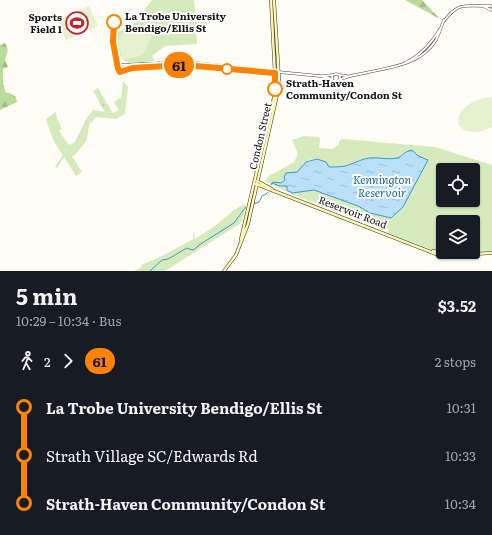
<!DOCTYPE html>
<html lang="en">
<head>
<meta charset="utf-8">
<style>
	body { margin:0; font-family:Literata,serif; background:#20242c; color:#f1f3f6; height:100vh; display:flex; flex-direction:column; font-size:15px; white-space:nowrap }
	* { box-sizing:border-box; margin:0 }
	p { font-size:13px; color:#9ea1a6 }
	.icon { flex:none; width:22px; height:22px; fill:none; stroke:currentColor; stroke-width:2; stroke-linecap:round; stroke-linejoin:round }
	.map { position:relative; height:271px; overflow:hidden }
	.side { display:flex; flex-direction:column; background:#171b24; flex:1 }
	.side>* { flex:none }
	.badge { padding:0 8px; border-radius:13px; font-size:14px; line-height:26px }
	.tools { position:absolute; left:436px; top:163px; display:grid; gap:8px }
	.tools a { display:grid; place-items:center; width:44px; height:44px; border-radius:4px; background:#171b24; box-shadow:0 1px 3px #0004; font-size:20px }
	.map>.badge { position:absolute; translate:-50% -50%; box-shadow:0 0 0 2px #fff }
	.legs { display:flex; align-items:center; gap:6px; height:44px; padding:0 16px; font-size:13px }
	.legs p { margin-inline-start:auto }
	.headline { display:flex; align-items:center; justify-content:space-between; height:68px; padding:0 16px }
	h1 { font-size:22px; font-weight:700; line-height:30px }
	ul { padding:0 16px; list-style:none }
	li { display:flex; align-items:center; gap:14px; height:48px; font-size:15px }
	li i { display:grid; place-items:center; width:6px; height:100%; margin:0 5px; background:currentColor }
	li i::after { content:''; width:10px; height:10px; margin:-5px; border:3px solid; border-radius:50%; background:#171b24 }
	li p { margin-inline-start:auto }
	li:first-child i { background:linear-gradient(#0000 50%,currentColor 0) }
	li:last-child i { background:linear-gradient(currentColor 50%,#0000 0) }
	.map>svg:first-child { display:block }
</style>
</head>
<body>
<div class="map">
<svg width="492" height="271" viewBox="0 0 492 271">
	<defs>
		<pattern id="grass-tufts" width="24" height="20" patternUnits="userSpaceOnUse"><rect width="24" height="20" fill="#d5ebbd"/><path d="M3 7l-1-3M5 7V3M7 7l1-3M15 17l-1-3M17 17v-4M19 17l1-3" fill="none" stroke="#b6c8a1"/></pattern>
		<pattern id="forest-firs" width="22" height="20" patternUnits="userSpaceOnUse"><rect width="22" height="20" fill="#b9dc9c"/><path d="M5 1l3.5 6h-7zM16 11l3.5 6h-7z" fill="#9ebc85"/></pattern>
		<pattern id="water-ripples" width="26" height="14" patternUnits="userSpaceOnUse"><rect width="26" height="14" fill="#b9e0f7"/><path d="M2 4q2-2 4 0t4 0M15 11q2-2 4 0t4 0" fill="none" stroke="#9ebfd3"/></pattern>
	</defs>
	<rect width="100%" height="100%" fill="#fffdf5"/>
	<path fill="url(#grass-tufts)" d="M 98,88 L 113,113 L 105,112 L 93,91 Z"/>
	<path fill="url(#forest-firs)" d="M 405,0 L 422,0 L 440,19 Z
		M 5,43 L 8,50 L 5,60 L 8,67 L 3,69 L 3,84 L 6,93 L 10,93 L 16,97 L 17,102 L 0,110 L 0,45 Z"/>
	<path fill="#d5ebbd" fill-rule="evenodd" d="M 152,0 L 194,0 L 196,21 L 207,20 L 207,27 L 196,28 L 197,44 L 165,46 L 152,56 L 155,61 C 141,63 124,69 119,52 C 117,46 116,40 116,33 L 132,25 Z
		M 123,81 L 128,87 L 125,114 L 116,119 L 96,117 L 89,125 L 87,140 L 75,155 L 72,156 L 82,172 L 76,176 L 64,157 L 57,168 L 55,167 L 63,155 C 54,145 50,132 46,119 L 56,112 L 57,119 L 62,129 L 59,131 L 69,145 L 75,142 L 86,119 L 93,110 L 113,113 L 119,110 L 114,102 L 120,98 L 121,99 Z
		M 304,136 L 319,137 L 320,139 L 319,148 L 333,149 L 339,144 L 339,141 L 342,139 L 435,147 L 492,165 L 492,251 L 458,254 L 438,252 L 387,233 L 389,229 L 376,226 L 338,209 L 335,209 L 301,198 L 266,182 L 266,179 L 271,174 L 273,174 L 294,162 L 298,154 L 292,140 ZM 412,150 L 417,155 L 427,158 L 403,207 L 391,218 L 370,213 L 358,206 L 314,190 L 306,191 L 287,188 L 287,186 L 280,186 L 273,183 L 281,183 L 285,180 L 284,177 L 286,173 L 297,172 C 301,170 301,167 303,164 C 311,156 323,159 329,167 C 336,167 344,167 351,165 C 357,162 362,159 368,158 C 377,157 387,160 396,158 C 402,157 404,152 412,150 ZM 443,170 L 473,170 L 473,200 L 443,200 ZM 443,222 L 473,222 L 473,252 L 443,252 Z
		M 245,204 L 246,207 L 241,223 L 170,268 L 165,271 L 134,271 L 142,267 L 141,265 L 162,256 L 193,239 L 194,230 L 195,239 L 215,226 L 234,210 Z"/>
	<path fill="#e6f2cf" d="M 89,6 L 98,26 L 66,40 L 57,20 Z
		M 139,26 L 152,36 C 143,55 145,57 123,59 L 118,41 L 122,34 L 134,32 Z
		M 492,97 L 492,127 C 464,142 444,121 471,103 C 476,99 485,98 492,97 Z"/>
	<path fill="url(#water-ripples)" stroke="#3f96cf" d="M 412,150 L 417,155 L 428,160 L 403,207 L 391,218 L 370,213 L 358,206 L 314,190 L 292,193 L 287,190 L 287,186 L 280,186 L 272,183 L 274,182 L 281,183 L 285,180 L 284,177 L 286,173 L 297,172 L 306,162 L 317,159 L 326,162 L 329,167 C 336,167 345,167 351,164 C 357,162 362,159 369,158 C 378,157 387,160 397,158 C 402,157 403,152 412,150 Z"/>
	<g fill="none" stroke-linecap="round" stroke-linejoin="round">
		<path stroke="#3f96cf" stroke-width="1" d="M 271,185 L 272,183
			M 254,204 L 259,202 L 262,196 L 266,194 L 268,192
			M 150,271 L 162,260 L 168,259 L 187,248 L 192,250 L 195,249 L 199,245 L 234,223 L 246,207"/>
		<g stroke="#444" stroke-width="3">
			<path id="tertiary" d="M 483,6 L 491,10
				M 444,21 C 460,0 467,7 491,6
				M 405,63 C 421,55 431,44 440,29
				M 275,71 L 186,62 L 120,65 L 117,67 L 120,72 L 132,68 L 184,65 L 275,73
				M 278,72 L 320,76 L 332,79
				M332 78a4 4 0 1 1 8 0a4 4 0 1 1-8 0Z
				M 339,75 L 347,76
				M 323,76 L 333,75
				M 339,80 C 347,76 356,75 365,73 C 391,67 421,65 436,40 C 439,34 441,27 444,20"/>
		</g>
		<g stroke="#333" stroke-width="3.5">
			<path id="secondary" d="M 257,181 L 272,189
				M 256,184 L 441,256 L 454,257 L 466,255
				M 241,239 L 275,93 L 275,76 L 271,0
				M 433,251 L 455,255 L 492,253
				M 224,271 L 236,255 L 248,224 L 277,95 L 279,78 L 274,0"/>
		</g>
		<use href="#tertiary" stroke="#fff" stroke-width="2"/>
		<use href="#secondary" stroke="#fff6b0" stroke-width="2.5"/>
	</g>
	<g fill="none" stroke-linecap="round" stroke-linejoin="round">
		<g stroke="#fff" stroke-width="9">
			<path id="line-1" d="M 114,22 L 113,42 L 118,69 L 120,72 L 132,68 L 184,65 L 275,73 L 275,89"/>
		</g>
		<use href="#line-1" stroke="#ff8200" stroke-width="6"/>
	</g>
	<defs>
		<g id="stadium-ring" transform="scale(1.15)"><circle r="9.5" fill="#fff" stroke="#c4262e" stroke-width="1.5"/><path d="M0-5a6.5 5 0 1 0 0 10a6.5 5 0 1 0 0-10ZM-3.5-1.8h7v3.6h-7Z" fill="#c4262e"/></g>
	</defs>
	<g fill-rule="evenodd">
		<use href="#stadium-ring" x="77" y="23"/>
	</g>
	<g fill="#fff" stroke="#ff8200" stroke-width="2">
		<circle cx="114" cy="22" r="7"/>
		<circle cx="227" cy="69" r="5"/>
		<circle cx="275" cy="89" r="7"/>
	</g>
	<g text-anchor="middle" stroke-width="4" stroke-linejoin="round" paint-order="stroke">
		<g font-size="10" font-weight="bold" fill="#111" stroke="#fff" text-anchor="start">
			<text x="125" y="20">La Trobe University<tspan x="125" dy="12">Bendigo/Ellis St</tspan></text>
			<text x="286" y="87">Strath-Haven<tspan x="286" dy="12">Community/Condon St</tspan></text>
		</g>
		<g font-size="10" font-weight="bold" fill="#111" stroke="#fff" text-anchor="end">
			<text x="62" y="21">Sports<tspan x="62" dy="12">Field 1</tspan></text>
		</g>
		<g font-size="10" fill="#111" stroke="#fff">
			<text transform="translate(260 136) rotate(-77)" y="4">Condon Street</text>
			<text transform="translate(353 212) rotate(21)" y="4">Reservoir Road</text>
		</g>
		<g font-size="11" font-style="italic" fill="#1768a6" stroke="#fff">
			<text x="382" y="184">Kennington<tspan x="382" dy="13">Reservoir</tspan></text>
		</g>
	</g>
</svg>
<div class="tools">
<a><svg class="icon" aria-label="locate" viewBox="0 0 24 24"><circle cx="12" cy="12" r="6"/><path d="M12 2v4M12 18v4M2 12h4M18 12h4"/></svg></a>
<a><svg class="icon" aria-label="layers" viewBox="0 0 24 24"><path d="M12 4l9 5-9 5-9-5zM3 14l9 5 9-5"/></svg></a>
</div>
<b class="badge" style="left:179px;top:65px;background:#ff8200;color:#111">61</b>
</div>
<section class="side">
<div class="headline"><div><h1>5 min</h1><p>10:29 – 10:34 · Bus</p></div><b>$3.52</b></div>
<div class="legs"><svg class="icon" aria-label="walk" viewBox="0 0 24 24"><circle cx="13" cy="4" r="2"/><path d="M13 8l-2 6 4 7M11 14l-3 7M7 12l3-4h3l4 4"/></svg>2<svg class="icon" aria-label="forward" viewBox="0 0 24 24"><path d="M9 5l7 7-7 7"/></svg><b class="badge" style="background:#ff8200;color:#111">61</b><p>2 stops</p></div>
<ul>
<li><i style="color:#ff8200"></i><b>La Trobe University Bendigo/Ellis St</b><p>10:31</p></li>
<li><i style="color:#ff8200"></i><span>Strath Village SC/Edwards Rd</span><p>10:33</p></li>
<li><i style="color:#ff8200"></i><b>Strath-Haven Community/Condon St</b><p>10:34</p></li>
</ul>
</section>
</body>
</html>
